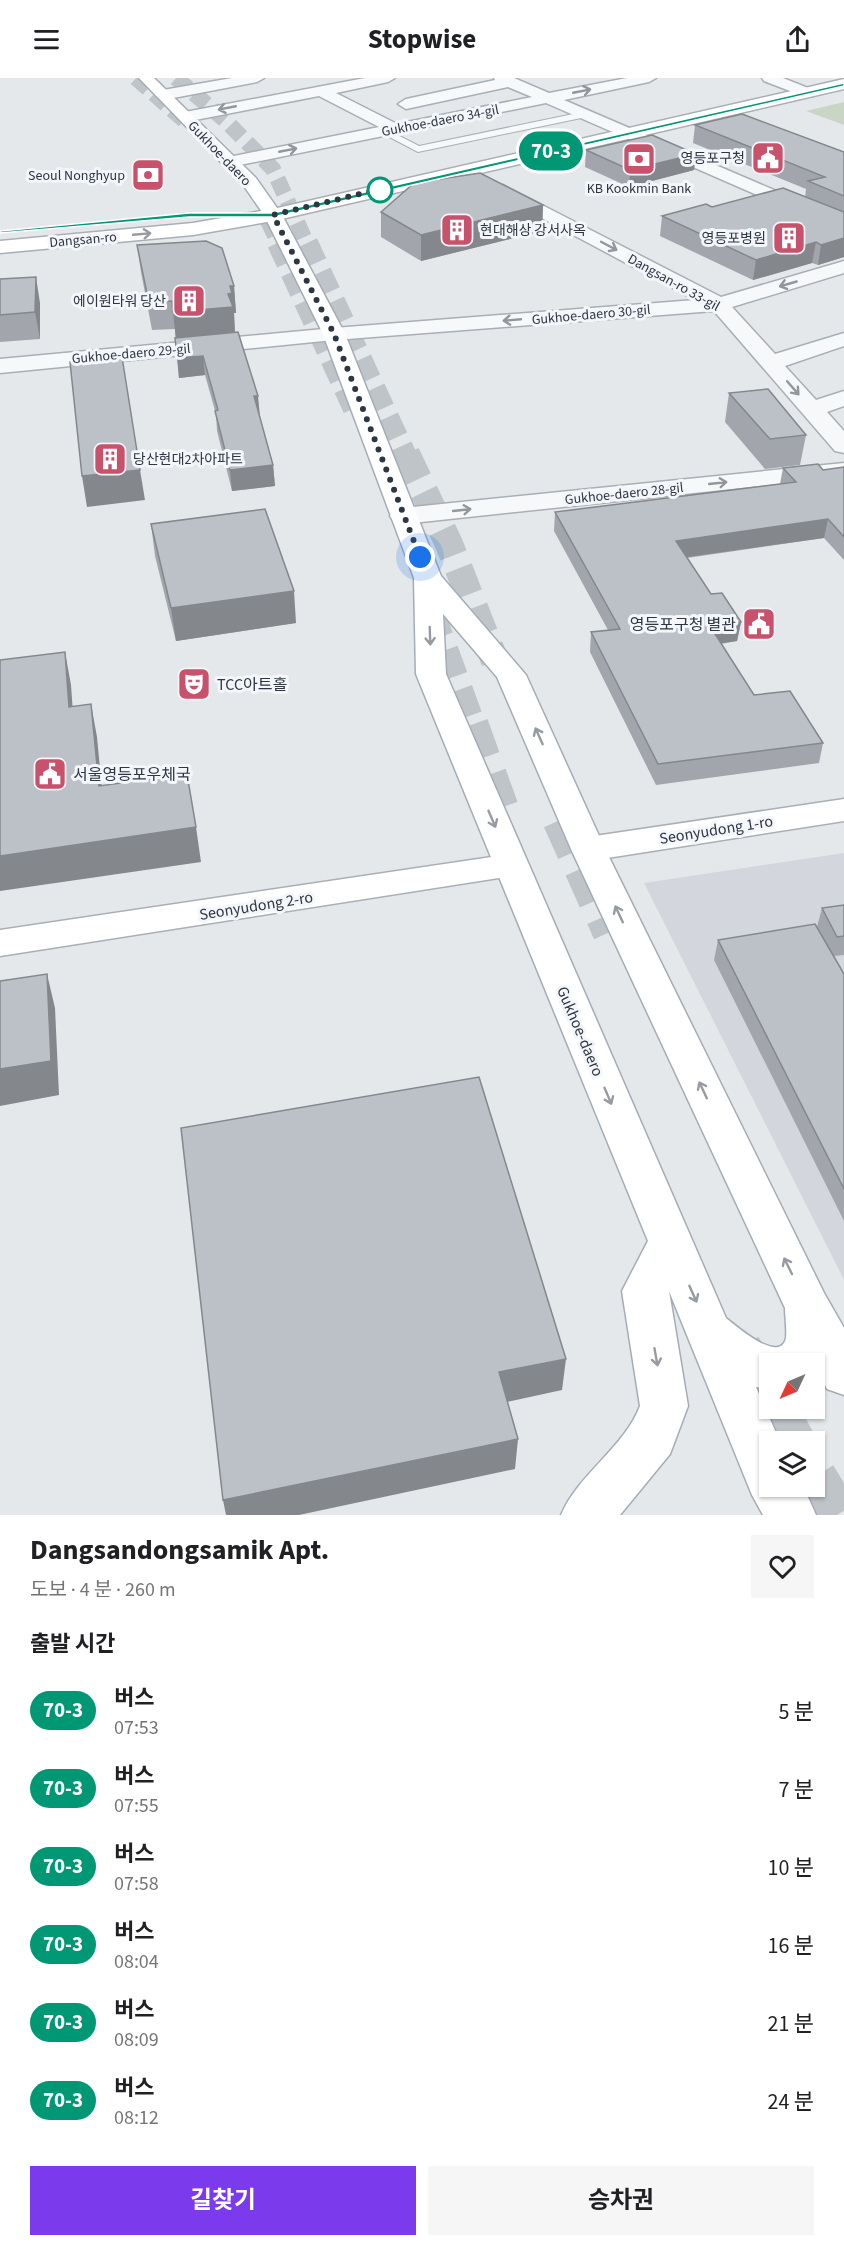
<!DOCTYPE html>
<html lang="ko">
<head>
<meta charset="utf-8">
<style>
	body { margin:0; font-family:"Source Sans 3","Noto Sans KR",sans-serif; background:#f6f6f6; color:#202124; height:100vh; display:flex; flex-direction:column; font-size:22px; white-space:nowrap }
	* { box-sizing:border-box; margin:0 }
	p { font-size:20px; color:#757577 }
	.icon { flex:none; width:33px; height:33px; fill:none; stroke:currentColor; stroke-width:2; stroke-linecap:round; stroke-linejoin:round }
	.map { position:relative; height:1437px; overflow:hidden }
	.panel { display:flex; flex-direction:column; background:#fff; flex:1 }
	.panel>* { flex:none }
	.badge { padding:0 12px; border-radius:20px; font-size:21px; line-height:39px }
	.needle { width:39px; rotate:226deg }
	.buttons { position:absolute; left:759px; top:1275px; display:grid; gap:12px }
	.buttons a { display:grid; place-items:center; width:66px; height:66px; border-radius:0px; background:#fff; box-shadow:0 2px 4px #0004; font-size:30px }
	.you { position:absolute; width:30px; height:30px; margin:-15px; border:4px solid #fff; border-radius:50%; background:#1a73e8; box-shadow:0 0 0 9px #1a73e833 }
	.map>.badge { position:absolute; translate:-50% -50%; box-shadow:0 0 0 3px #fff }
	h2 { padding:0 30px; font-size:22px; line-height:54px }
	.round { display:grid; place-items:center; flex:none; width:63px; height:63px; border-radius:0px; background:#f6f6f6 }
	.head { display:flex; align-items:center; justify-content:space-between; height:102px; padding:0 30px }
	h1 { font-size:28px; font-weight:700; line-height:45px }
	.button { display:flex; gap:12px; margin-top:auto; padding:12px 30px }
	.button a { flex:1; height:69px; border-radius:0px; background:#7c3aed; color:#fff; font-size:24px; font-weight:700; line-height:69px; text-align:center }
	.button a+a { background:#f6f6f6; color:#202124 }
	ul { padding:0; list-style:none }
	li { display:flex; align-items:center; gap:18px; height:78px; padding:0 30px }
	li div { flex:1 }
	li b { display:block; font-size:22px }
	li em { font-style:normal }
	li .badge { min-width:66px; font-weight:700; text-align:center }
	header { display:flex; justify-content:space-between; align-items:center; height:78px; padding:0 30px; background:#fff; font-size:27px; font-weight:700 }
	.map>svg:first-child { display:block }
</style>
</head>
<body>
<header><svg class="icon" aria-label="menu" viewBox="0 0 24 24"><path d="M4 6h16M4 12h16M4 18h16"/></svg>Stopwise<svg class="icon" aria-label="share" viewBox="0 0 24 24"><path d="M12 15V3M7 8l5-5 5 5M5 13v7h14v-7"/></svg></header>
<div class="map">
<svg width="844" height="1437" viewBox="0 0 844 1437">
	<rect width="100%" height="100%" fill="#e4e8eb"/>
	<path fill="#d3d7dd" d="M 844,775 L 844,1202 L 644,805 Z"/>
	<path fill="#cbd5c6" d="M 844,24 L 844,47 L 806,33 Z"/>
	<g fill="none" stroke-linecap="round" stroke-linejoin="round">
		<path stroke="#bfc4c9" stroke-width="16" stroke-dasharray="16 8" stroke-linecap="butt" d="M 136,0 L 186,44
			M 176,0 L 226,43 L 273,91 L 307,166
			M 268,143 L 279,166"/>
		<path stroke="#bfc4c9" stroke-width="22" stroke-dasharray="22 10" stroke-linecap="butt" d="M 278,165 L 355,333
			M 307,165 L 406,378"/>
		<path stroke="#bfc4c9" stroke-width="28" stroke-dasharray="28 14" stroke-linecap="butt" d="M 406,376 L 449,466 L 495,583
			M 430,533 L 472,648"/>
		<path stroke="#bfc4c9" stroke-width="35" stroke-dasharray="35 18" stroke-linecap="butt" d="M 471,647 L 503,735
			M 560,742 L 610,854"/>
		<path stroke="#bfc4c9" stroke-width="45" stroke-dasharray="45 22" stroke-linecap="butt" d="M 739,1270 L 770,1323
			M 774,1330 L 793,1364
			M 814,1399 L 837,1437"/>
		<g stroke="#a9afb5" stroke-width="2">
			<path id="lane" d="M 583,34 L 588,37 L 586,39 L 418,74 L 378,53 L 386,51 L 419,68 Z"/>
		</g>
		<g stroke="#a9afb5" stroke-width="3">
			<path id="street" d="M 232,0 L 264,0 L 257,4 L 163,22 L 155,17 L 163,12 Z
				M 365,0 L 395,0 L 388,4 L 336,15 L 397,46 L 532,19 L 508,9 L 406,31 L 398,26 L 406,21 L 495,2 L 494,0 L 514,0 L 549,15 L 627,0 L 656,0 L 649,4 L 564,22 L 844,142 L 844,155 L 546,25 L 230,89 L 224,88 L 221,84 L 224,80 L 379,49 L 319,18 L 185,44 L 177,39 L 185,34 Z
				M 762,0 L 783,0 L 813,12 L 816,15 L 813,18 L 803,18 L 764,3 Z
				M 503,107 L 721,219 L 844,183 L 844,195 L 732,229 L 775,276 L 844,255 L 844,268 L 785,288 L 816,322 L 844,313 L 844,328 L 827,334 L 844,353 L 844,375 L 835,373 L 714,233 L 334,262 L 0,295 L 0,281 L 334,250 L 695,222 L 497,116 L 494,112 L 497,108 Z
				M 844,385 L 844,399 L 403,446 L 394,444 L 390,438 L 394,432 L 403,430 Z"/>
		</g>
		<g stroke="#a9afb5" stroke-width="3">
			<path id="secondary" d="M 844,1 L 844,11 L 273,143 L 193,157 L 0,175 L 0,163 L 193,145 L 273,131 Z
				M 844,721 L 844,743 L 588,783 L 576,779 L 571,771 L 576,763 L 588,759 Z
				M 512,776 L 524,780 L 529,788 L 524,796 L 0,878 L 0,852 Z"/>
		</g>
		<g stroke="#a4adb6" stroke-width="3">
			<path id="primary" d="M 139,0 L 154,0 L 256,100 L 282,137 L 345,256 L 441,498 L 526,597 L 605,771 L 824,1215 L 844,1250 L 844,1317 L 827,1311 L 818,1293 L 814,1298 L 814,1286 L 770,1286 L 770,1311 L 756,1309 L 780,1364 L 770,1364 L 770,1408 L 803,1408 L 816,1437 L 763,1437 L 752,1417 L 669,1213 L 688,1328 L 670,1376 L 620,1437 L 561,1437 C 579,1395 624,1370 640,1328 L 622,1213 L 648,1163 L 416,596 L 414,500 L 323,256 L 264,137 L 244,108 ZM 443,536 L 497,599 L 571,771 L 785,1230 C 785,1239 787,1251 786,1260 C 780,1287 735,1247 726,1240 L 446,596 Z"/>
		</g>
		<use href="#lane" fill="#f7f8fa" fill-rule="evenodd"/>
		<use href="#street" fill="#f7f8fa" fill-rule="evenodd"/>
		<use href="#secondary" fill="#fff" fill-rule="evenodd"/>
		<use href="#primary" fill="#fff" fill-rule="evenodd"/>
	</g>
	<path fill="#a2a6ac" d="M 695,47 L 844,74 L 844,179 L 818,187 L 812,185 L 753,202 L 660,158 L 662,138 L 712,129 L 805,119 L 806,111 L 693,65 Z
		M 586,72 L 696,76 L 694,92 L 629,109 L 585,89 Z
		M 543,127 L 542,153 L 421,183 L 381,159 L 381,134 Z
		M 137,167 L 234,208 L 236,235 L 234,235 L 235,255 L 273,387 L 275,408 L 232,413 L 217,353 L 216,336 L 205,297 L 179,300 L 175,251 L 152,252 L 141,194 Z
		M 0,201 L 40,225 L 40,261 L 0,264 Z
		M 729,315 L 806,357 L 800,387 L 765,391 L 725,344 Z
		M 844,389 L 844,482 L 824,460 L 687,480 L 711,516 L 741,544 L 737,563 L 721,566 L 754,617 L 823,665 L 819,685 L 656,707 L 590,574 L 591,554 L 608,552 L 554,453 L 555,434 L 780,406 L 783,390 L 823,392 Z
		M 151,446 L 296,545 L 176,563 L 155,478 Z
		M 844,827 L 844,877 L 834,878 L 844,896 L 844,1143 L 714,882 L 718,862 L 817,849 L 822,830 Z"/>
	<path fill="#84878c" d="M 696,76 L 694,92 L 629,109 L 630,92 Z
		M 543,127 L 542,153 L 421,183 L 421,157 Z
		M 844,160 L 844,179 L 818,187 L 821,167 Z
		M 816,164 L 812,185 L 753,202 L 756,182 Z
		M 36,199 L 40,225 L 40,261 L 35,234 Z
		M 230,208 L 234,208 L 236,235 L 234,235 L 235,257 L 176,262 L 173,234 L 228,216 Z
		M 203,278 L 205,297 L 179,300 L 177,280 Z
		M 254,318 L 258,318 L 260,338 Z
		M 273,387 L 275,408 L 232,413 L 230,392 Z
		M 140,392 L 145,422 L 87,429 L 82,398 Z
		M 828,441 L 824,460 L 673,481 L 676,463 Z
		M 294,513 L 296,545 L 176,563 L 171,530 Z
		M 741,544 L 737,563 L 707,567 L 710,548 Z
		M 65,574 L 71,607 L 75,663 L 69,629 Z
		M 91,626 L 97,659 L 105,742 L 99,708 Z
		M 196,749 L 201,784 L 0,813 L 0,778 Z
		M 47,896 L 55,930 L 59,1017 L 0,1028 L 0,991 Z
		M 566,1281 L 562,1312 L 497,1326 L 499,1294 Z
		M 518,1361 L 515,1391 L 299,1437 L 226,1437 L 223,1422 Z"/>
	<path fill="#bcc1c8" stroke="#84878c" stroke-width="1.5" d="M 742,36 L 844,74 L 844,118 L 808,103 L 825,99 L 695,47 Z
		M 652,57 L 696,76 L 630,92 L 586,72 Z
		M 480,95 L 543,127 L 421,157 L 381,134 L 414,105 Z
		M 783,110 L 844,134 L 844,160 L 821,167 L 816,164 L 756,182 L 662,138 L 706,126 L 712,129 Z
		M 206,163 L 222,170 L 234,208 L 230,208 L 232,215 L 228,216 L 233,229 L 173,234 L 172,223 L 149,225 L 137,167 Z
		M 36,199 L 35,234 L 0,237 L 0,201 Z
		M 238,254 L 258,318 L 254,318 L 273,387 L 230,392 L 215,333 L 218,332 L 203,278 L 177,280 L 175,260 Z
		M 122,279 L 140,392 L 82,398 L 70,284 Z
		M 768,311 L 806,357 L 770,361 L 729,315 Z
		M 818,386 L 823,392 L 844,389 L 844,459 L 828,441 L 676,463 L 711,516 L 722,515 L 741,544 L 710,548 L 754,617 L 790,613 L 823,665 L 658,686 L 591,554 L 620,551 L 555,434 L 796,404 L 783,390 Z
		M 265,431 L 294,513 L 171,530 L 151,446 Z
		M 65,574 L 69,629 L 91,626 L 99,708 L 187,696 L 196,749 L 0,778 L 0,582 Z
		M 844,827 L 844,858 L 837,859 L 822,830 Z
		M 815,846 L 844,896 L 844,1111 L 718,862 Z
		M 47,896 L 51,983 L 0,991 L 0,903 Z
		M 479,999 L 566,1281 L 499,1294 L 518,1361 L 223,1422 L 181,1050 Z"/>
	<defs><path id="oneway-shaft" d="M-6 0H5M1.5-3L5.5 0L1.5 3" fill="none" stroke-width="1.6" stroke-linecap="round" stroke-linejoin="round" transform="scale(1.5)"/></defs>
	<g stroke="#92979e">
		<use href="#oneway-shaft" transform="translate(582 13) rotate(-11)"/>
		<use href="#oneway-shaft" transform="translate(227 30) rotate(169)"/>
		<use href="#oneway-shaft" transform="translate(288 72) rotate(-11)"/>
		<use href="#oneway-shaft" transform="translate(609 168) rotate(28)"/>
		<use href="#oneway-shaft" transform="translate(788 206) rotate(164)"/>
		<use href="#oneway-shaft" transform="translate(512 242) rotate(175)"/>
		<use href="#oneway-shaft" transform="translate(793 310) rotate(49)"/>
		<use href="#oneway-shaft" transform="translate(718 405) rotate(-6)"/>
		<use href="#oneway-shaft" transform="translate(462 432) rotate(-6)"/>
	</g>
	<g stroke="#969aa1">
		<use href="#oneway-shaft" transform="translate(142 156) rotate(-5)"/>
		<use href="#oneway-shaft" transform="translate(430 558) rotate(88)"/>
		<use href="#oneway-shaft" transform="translate(539 658) rotate(-114)"/>
		<use href="#oneway-shaft" transform="translate(492 741) rotate(67)"/>
		<use href="#oneway-shaft" transform="translate(619 836) rotate(-115)"/>
		<use href="#oneway-shaft" transform="translate(703 1012) rotate(-115)"/>
		<use href="#oneway-shaft" transform="translate(608 1018) rotate(67)"/>
		<use href="#oneway-shaft" transform="translate(788 1188) rotate(-116)"/>
		<use href="#oneway-shaft" transform="translate(693 1216) rotate(66)"/>
		<use href="#oneway-shaft" transform="translate(656 1279) rotate(80)"/>
	</g>
	<path fill="#009775" stroke="#fff" stroke-width="1.5" d="M 844,5 L 844,8 L 273,139 L 189,139 L 0,155 L 0,153 L 189,135 L 273,135 Z"/>
	<g fill="none" stroke-linecap="round" stroke-linejoin="round">
		<path stroke="#2d3643" stroke-width="6" stroke-dasharray="0 10.8" d="M 380,112 L 385,110 L 273,137 L 334,256 L 420,479"/>
	</g>
	<defs>
		<g id="civic-square" transform="scale(1.725)"><rect x="-9" y="-9" width="18" height="18" rx="4" fill="#c8526c" stroke="#f4f6f9"/><path d="M-.6-6.5H3V-4.5H.6V-3L4-1V1h2V6H-6V1h2V-1L-.6-3ZM-1.2 2.5V6h2.4V2.5Z" fill="#fff"/></g>
		<g id="bank-square" transform="scale(1.725)"><rect x="-9" y="-9" width="18" height="18" rx="4" fill="#c8526c" stroke="#f4f6f9"/><path d="M-6-4H6V4H-6ZM0-2.3a2.3 2.3 0 1 0 0 4.6a2.3 2.3 0 1 0 0-4.6Z" fill="#fff"/></g>
		<g id="building-square" transform="scale(1.725)"><rect x="-9" y="-9" width="18" height="18" rx="4" fill="#c8526c" stroke="#f4f6f9"/><path d="M-4-6H4V6H1V3H-1V6H-4ZM-2.5-4.3h1.7v1.8h-1.7ZM.8-4.3h1.7v1.8H.8ZM-2.5-1h1.7V.8h-1.7ZM.8-1h1.7V.8H.8Z" fill="#fff"/></g>
		<g id="theatre-square" transform="scale(1.725)"><rect x="-9" y="-9" width="18" height="18" rx="4" fill="#c8526c" stroke="#f4f6f9"/><path d="M-5-5.5Q0-4 5-5.5V0Q5 5 0 6Q-5 5-5 0ZM-3.3-2.5H-1v1.5H-3.3ZM1-2.5H3.3v1.5H1ZM-2.8 1Q0 5.5 2.8 1Z" fill="#fff"/></g>
	</defs>
	<g fill-rule="evenodd">
		<use href="#civic-square" x="768" y="80"/>
		<use href="#bank-square" x="639" y="81"/>
		<use href="#bank-square" x="148" y="97"/>
		<use href="#building-square" x="457" y="152"/>
		<use href="#building-square" x="789" y="160"/>
		<use href="#building-square" x="189" y="223"/>
		<use href="#building-square" x="110" y="381"/>
		<use href="#civic-square" x="759" y="546"/>
		<use href="#theatre-square" x="194" y="606"/>
		<use href="#civic-square" x="50" y="696"/>
	</g>
	<circle fill="#fff" stroke="#009775" stroke-width="3" cx="380" cy="112" r="12"/>
	<g text-anchor="middle" stroke-width="6" stroke-linejoin="round" paint-order="stroke">
		<g font-size="14" fill="#2d3643" stroke="#f4f6f9">
			<text transform="translate(440 42) rotate(-11)" y="5">Gukhoe-daero 34-gil</text>
			<text transform="translate(220 75) rotate(46)" y="5">Gukhoe-daero</text>
			<text transform="translate(83 161) rotate(-5)" y="5">Dangsan-ro</text>
			<text transform="translate(674 204) rotate(29)" y="5">Dangsan-ro 33-gil</text>
			<text transform="translate(591 236) rotate(-5)" y="5">Gukhoe-daero 30-gil</text>
			<text transform="translate(131 275) rotate(-5)" y="5">Gukhoe-daero 29-gil</text>
			<text transform="translate(624 415) rotate(-6)" y="5">Gukhoe-daero 28-gil</text>
		</g>
		<g font-size="14" fill="#2d3643" stroke="#f4f6f9" text-anchor="end">
			<text x="745" y="85">영등포구청</text>
			<text x="125" y="102">Seoul Nonghyup</text>
			<text x="639" y="115" text-anchor="middle">KB Kookmin Bank</text>
			<text x="480" y="157" text-anchor="start">현대해상 강서사옥</text>
			<text x="766" y="165">영등포병원</text>
			<text x="166" y="228">에이원타워 당산</text>
			<text x="133" y="386" text-anchor="start">당산현대2차아파트</text>
		</g>
		<g font-size="16" fill="#2d3643" stroke="#f4f6f9" text-anchor="start">
			<text x="736" y="552" text-anchor="end">영등포구청 별관</text>
			<text x="217" y="612">TCC아트홀</text>
			<text x="73" y="702">서울영등포우체국</text>
		</g>
		<g font-size="16" fill="#2d3643" stroke="#f4f6f9">
			<text transform="translate(716 751) rotate(-9)" y="6">Seonyudong 1-ro</text>
			<text transform="translate(256 827) rotate(-9)" y="6">Seonyudong 2-ro</text>
			<text transform="translate(581 953) rotate(67)" y="6">Gukhoe-daero</text>
		</g>
	</g>
</svg>
<div class="buttons">
<a><svg class="needle" viewBox="-14 -14 28 28"><path d="M0-13l5 13h-10z" fill="#e53935"/><path d="M0 13l5-13h-10z" fill="#757577"/></svg></a>
<a><svg class="icon" aria-label="layers" viewBox="0 0 24 24"><path d="M12 4l9 5-9 5-9-5zM3 14l9 5 9-5"/></svg></a>
</div>
<div class="you" style="left:420px;top:479px"></div>
<b class="badge" style="left:551px;top:73px;background:#009775;color:#fff">70-3</b>
</div>
<section class="panel">
<div class="head"><div><h1>Dangsandongsamik Apt.</h1><p>도보 · 4 분 · 260 m</p></div><a class="round"><svg class="icon" aria-label="heart" viewBox="0 0 24 24"><path d="M12 20l-8-8c-3-5 5-10 8-4 3-6 11-1 8 4z"/></svg></a></div>
<h2>출발 시간</h2>
<ul>
<li><span class="badge" style="background:#009775;color:#fff">70-3</span><div><b>버스</b><p>07:53</p></div><em>5 분</em></li>
<li><span class="badge" style="background:#009775;color:#fff">70-3</span><div><b>버스</b><p>07:55</p></div><em>7 분</em></li>
<li><span class="badge" style="background:#009775;color:#fff">70-3</span><div><b>버스</b><p>07:58</p></div><em>10 분</em></li>
<li><span class="badge" style="background:#009775;color:#fff">70-3</span><div><b>버스</b><p>08:04</p></div><em>16 분</em></li>
<li><span class="badge" style="background:#009775;color:#fff">70-3</span><div><b>버스</b><p>08:09</p></div><em>21 분</em></li>
<li><span class="badge" style="background:#009775;color:#fff">70-3</span><div><b>버스</b><p>08:12</p></div><em>24 분</em></li>
</ul>
<div class="button"><a>길찾기</a><a>승차권</a></div>
</section>
</body>
</html>
